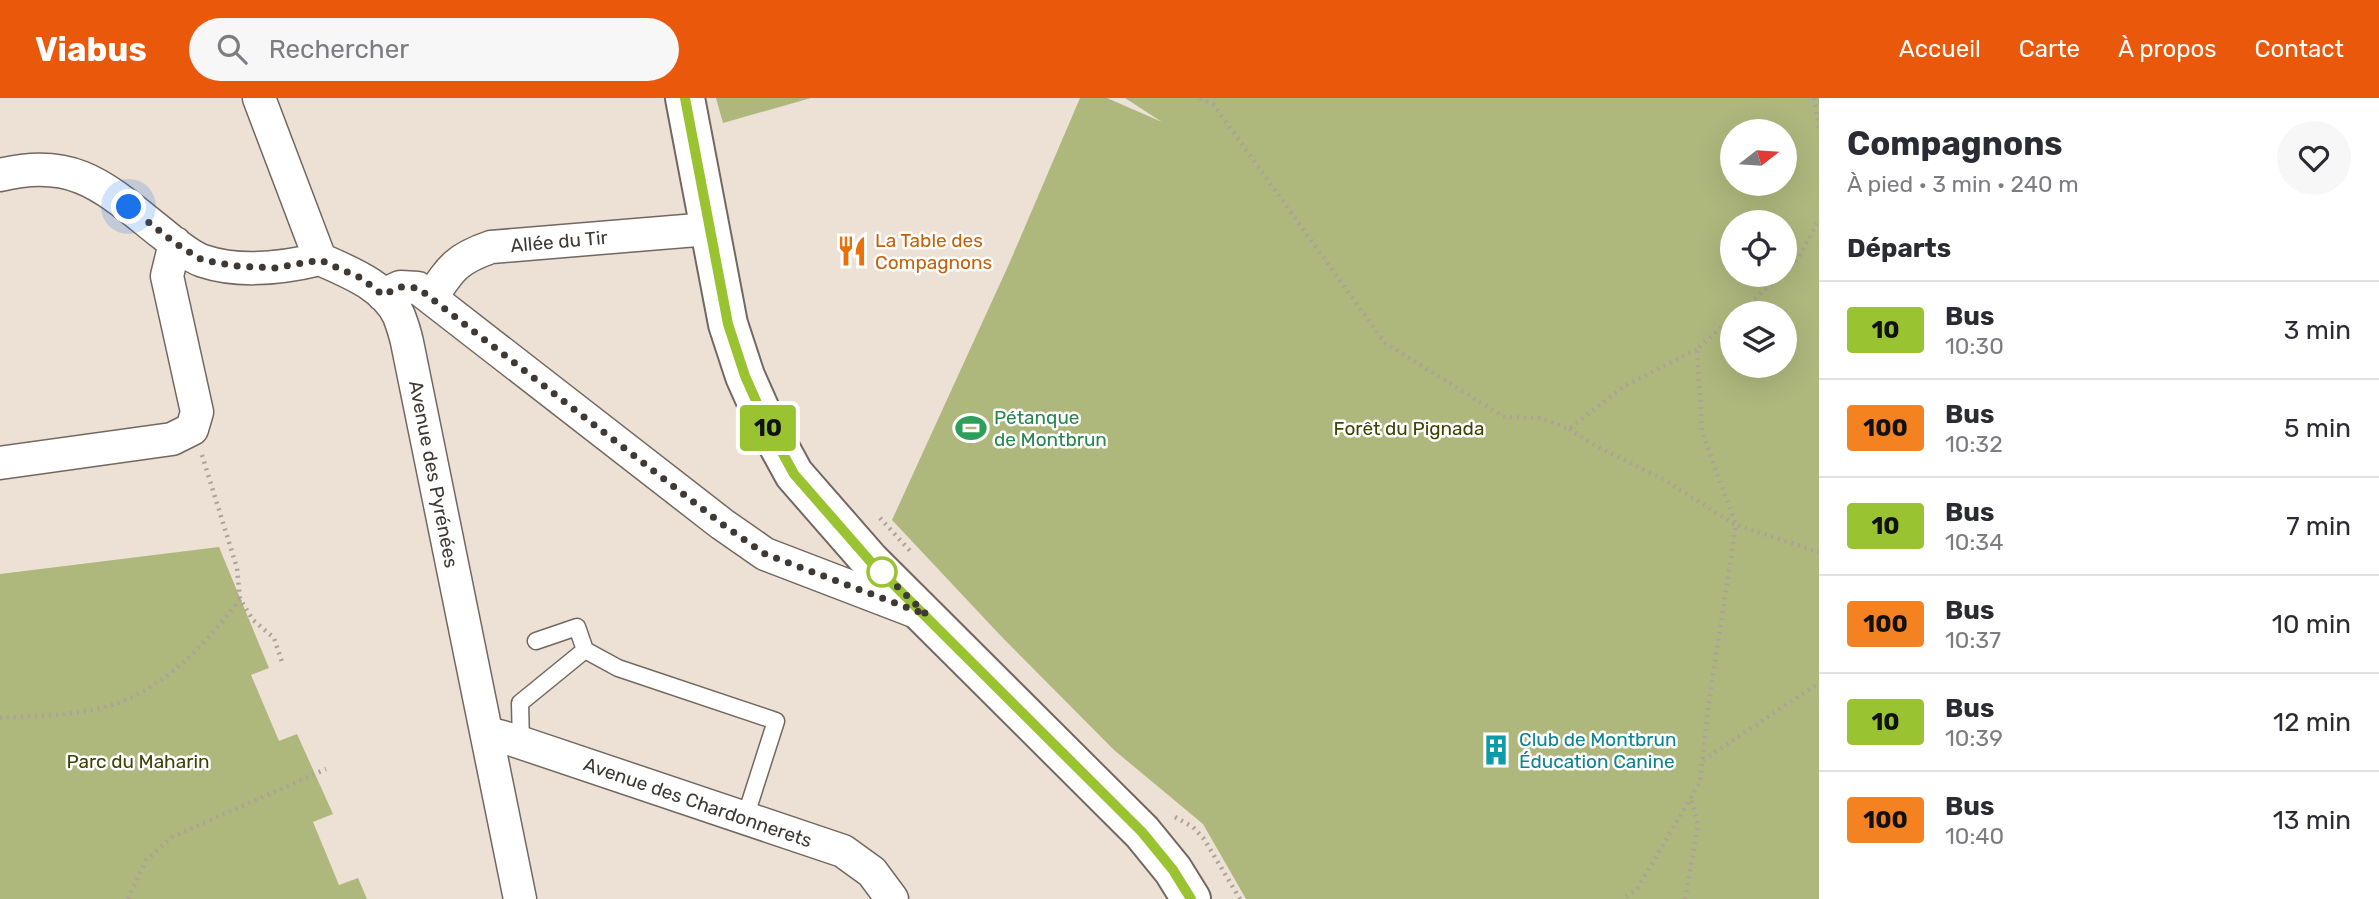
<!DOCTYPE html>
<html lang="fr">
<head>
<meta charset="utf-8">
<style>
	body { margin:0; font-family:Rubik,sans-serif; background:#f7f7f7; color:#2b2b33; height:100vh; display:flex; flex-direction:column; font-size:26px; white-space:nowrap }
	* { box-sizing:border-box; margin:0 }
	p { font-size:23px; color:#7c7c81 }
	.icon { flex:none; width:38px; height:38px; fill:none; stroke:currentColor; stroke-width:2; stroke-linecap:round; stroke-linejoin:round }
	.map { position:relative; flex:1; overflow:hidden }
	.details { display:flex; flex-direction:column; background:#fff; width:560px }
	.details>* { flex:none }
	.badge { padding:0 14px; border-radius:5px; font-size:24px; line-height:46px }
	.needle { width:46px; rotate:73deg }
	.fabs { position:absolute; left:1720px; top:21px; display:grid; gap:14px }
	.fabs a { display:grid; place-items:center; width:77px; height:77px; border-radius:50%; background:#fff; box-shadow:0 7px 28px #0002; font-size:35px }
	.you { position:absolute; width:35px; height:35px; margin:-18px; border:5px solid #fff; border-radius:50%; background:#1a73e8; box-shadow:0 0 0 10px #1a73e833 }
	.map>.badge { position:absolute; translate:-50% -50%; box-shadow:0 0 0 4px #fff }
	h2 { padding:0 28px; font-size:26px; line-height:63px }
	.round { display:grid; place-items:center; flex:none; width:74px; height:74px; border-radius:37px; background:#f7f7f7 }
	.summary { display:flex; align-items:center; justify-content:space-between; height:119px; padding:0 28px }
	h1 { font-size:33px; font-weight:700; line-height:52px }
	ul { padding:0; list-style:none }
	li { display:flex; align-items:center; gap:21px; height:98px; padding:0 28px; border-top:2px solid #e1e1e2 }
	li div { flex:1 }
	li b { display:block; font-size:26px }
	li em { font-style:normal }
	li .badge { min-width:77px; font-weight:700; text-align:center }
	header { display:flex; align-items:center; gap:42px; box-sizing:border-box; height:98px; padding:0 35px; background:#ea580c; color:#fff }
	header strong { font-size:33px }
	nav { display:flex; gap:38px; margin-inline-start:auto; font-size:24px }
	.search { width:490px; height:63px; background:#f7f7f7; display:flex; align-items:center; gap:18px; box-sizing:border-box; padding:0 24px; border-radius:38px; color:#7c7c81; font-size:26px }
	main { display:flex; flex:1; min-height:0 }
	.map>svg:first-child { display:block }
</style>
</head>
<body>
<header>
<strong>Viabus</strong>
<div class="search"><svg class="icon" aria-label="search" viewBox="0 0 24 24"><circle cx="10" cy="10" r="6"/><path d="M15 15l6 6"/></svg>Rechercher</div>
<nav><a>Accueil</a><a>Carte</a><a>À propos</a><a>Contact</a></nav>
</header>
<main>
<div class="map">
<svg width="1819" height="801" viewBox="0 0 1819 801">
	<rect width="100%" height="100%" fill="#ede0d5"/>
	<path fill="#aeb87d" fill-rule="evenodd" d="M 716,0 L 811,0 L 723,25 Z
		M 1080,0 L 1107,0 L 1162,24 L 1125,0 L 1819,0 L 1819,801 L 1246,801 L 1203,726 L 1114,652 L 1000,537 L 892,422 L 1009,166 ZM 1732,33 L 1785,33 L 1785,86 L 1732,86 ZM 1732,124 L 1785,124 L 1785,177 L 1732,177 ZM 1732,215 L 1785,215 L 1785,268 L 1732,268 Z
		M 219,449 L 269,570 L 251,577 L 279,643 L 297,636 L 333,716 L 313,724 L 339,787 L 358,780 L 367,801 L 0,801 L 0,476 Z"/>
	<g fill="none" stroke-linecap="round" stroke-linejoin="round">
		<g stroke="#73685f" stroke-width="19">
			<path id="service" d="M 536,543 L 577,529 L 585,552
				M 521,645 L 520,605 L 585,552 L 618,570 L 776,623 L 745,720"/>
		</g>
		<g stroke="#73685f" stroke-width="35">
			<path id="minor" d="M 259,0 L 320,161 C 348,174 385,187 399,218 C 402,226 405,235 407,244 L 520,801
				M 0,77 C 77,58 107,92 163,136 C 174,145 189,158 203,163 C 239,175 283,170 320,161
				M 383,197 L 400,189 L 418,190 L 722,426 L 765,456 L 919,515
				M 431,200 C 451,170 456,161 491,149 L 709,131
				M 0,365 L 172,341 L 192,331 L 197,314 L 167,178 L 175,145
				M 487,635 L 513,642 L 843,753 L 872,774 L 892,801"/>
		</g>
		<g stroke="#73685f" stroke-width="42">
			<path id="tertiary" d="M 685,0 L 728,226 L 745,278 L 765,323 L 794,376 L 870,463 L 1142,734 L 1173,772 L 1191,801"/>
		</g>
		<path stroke="#aca29a" stroke-width="4.5" stroke-dasharray="2 5" stroke-linecap="butt" d="M 1200,0 L 1213,6 L 1385,245 L 1504,319 L 1540,320 L 1569,331 L 1623,289 L 1697,251
			M 1814,0 L 1819,31
			M 1785,173 L 1798,161 L 1819,121
			M 1739,215 L 1781,177
			M 1732,220 L 1697,251 L 1702,334 L 1736,427 L 1819,454
			M 1569,331 L 1598,349 L 1661,380 L 1736,427 L 1708,610 L 1700,684 L 1637,791 L 1622,801
			M 202,357 L 237,470 L 240,501 L 253,522 L 274,540 L 283,567
			M 880,420 L 912,455
			M 0,620 C 42,617 89,618 128,601 C 175,579 210,541 240,501
			M 1703,662 L 1819,585
			M 1175,719 L 1193,729 L 1204,741 L 1240,801
			M 128,801 L 146,762 L 172,739 L 326,671
			M 1685,801 L 1698,727 L 1691,700"/>
		<use href="#service" stroke="#fff" stroke-width="16"/>
		<use href="#minor" stroke="#fff" stroke-width="32"/>
		<use href="#tertiary" stroke="#fff" stroke-width="38"/>
	</g>
	<g fill="none" stroke-linecap="round" stroke-linejoin="round">
		<g stroke="#fff" stroke-width="16">
			<path id="line" d="M 685,0 L 728,226 L 745,278 L 765,323 L 794,376 L 870,463 L 1142,734 L 1173,772 L 1191,801"/>
		</g>
		<use href="#line" stroke="#9ac331" stroke-width="10"/>
		<path stroke="#3e3935" stroke-width="7" stroke-dasharray="0 12.6" d="M 129,109 L 175,145 L 202,162 L 236,168 L 275,170 L 320,162 L 361,180 L 383,197 L 400,189 L 418,190 L 722,426 L 765,456 L 927,517 L 882,474"/>
	</g>
	<defs>
		<g id="restaurant-bare" transform="scale(2.415)"><path d="M-5-6h1v4h1v-4h1v4h1v-4h1v5L-1.5 .5V6h-2V.5L-5-1ZM5-6V6H3V1.5H1.5Q1.5-4 5-6Z" fill="#e8710a" stroke="#fff" stroke-width="2.5" paint-order="stroke"/></g>
		<g id="stadium-bare" transform="scale(2.415)"><path d="M0-5a6.5 5 0 1 0 0 10a6.5 5 0 1 0 0-10ZM-3.5-1.8h7v3.6h-7Z" fill="#2e9e5b" stroke="#fff" stroke-width="2.5" paint-order="stroke"/></g>
		<g id="building-bare" transform="scale(2.415)"><path d="M-4-6H4V6H1V3H-1V6H-4ZM-2.5-4.3h1.7v1.8h-1.7ZM.8-4.3h1.7v1.8H.8ZM-2.5-1h1.7V.8h-1.7ZM.8-1h1.7V.8H.8Z" fill="#0f9aa8" stroke="#fff" stroke-width="2.5" paint-order="stroke"/></g>
	</defs>
	<g fill-rule="evenodd">
		<use href="#restaurant-bare" x="852" y="153"/>
		<use href="#stadium-bare" x="971" y="330"/>
		<use href="#building-bare" x="1496" y="652"/>
	</g>
	<circle fill="#fff" stroke="#9ac331" stroke-width="3.5" cx="882" cy="474" r="14"/>
	<g text-anchor="middle" stroke-width="5" stroke-linejoin="round" paint-order="stroke">
		<g font-size="19" fill="#c56008" stroke="#fff" text-anchor="start">
			<text x="875" y="149">La Table des<tspan x="875" dy="22">Compagnons</tspan></text>
		</g>
		<g font-size="19" fill="#3e3935" stroke="#fff">
			<text transform="translate(559 143) rotate(-5)" y="7">Allée du Tir</text>
			<text transform="translate(434 376) rotate(79)" y="7">Avenue des Pyrénées</text>
			<text transform="translate(698 704) rotate(19)" y="7">Avenue des Chardonnerets</text>
		</g>
		<g font-size="19" fill="#27864d" stroke="#fff" text-anchor="start">
			<text x="994" y="326">Pétanque<tspan x="994" dy="22">de Montbrun</tspan></text>
		</g>
		<g font-size="19" fill="#3d4402" stroke="#fff">
			<text x="1409" y="337">Forêt du Pignada</text>
			<text x="138" y="670">Parc du Maharin</text>
		</g>
		<g font-size="19" fill="#0d838f" stroke="#fff" text-anchor="start">
			<text x="1519" y="648">Club de Montbrun<tspan x="1519" dy="22">Éducation Canine</tspan></text>
		</g>
	</g>
</svg>
<div class="fabs">
<a><svg class="needle" viewBox="-14 -14 28 28"><path d="M0-13l5 13h-10z" fill="#e53935"/><path d="M0 13l5-13h-10z" fill="#7c7c81"/></svg></a>
<a><svg class="icon" aria-label="locate" viewBox="0 0 24 24"><circle cx="12" cy="12" r="6"/><path d="M12 2v4M12 18v4M2 12h4M18 12h4"/></svg></a>
<a><svg class="icon" aria-label="layers" viewBox="0 0 24 24"><path d="M12 4l9 5-9 5-9-5zM3 14l9 5 9-5"/></svg></a>
</div>
<div class="you" style="left:129px;top:109px"></div>
<b class="badge" style="left:768px;top:330px;background:#9ac331;color:#111">10</b>
</div>
<section class="details">
<div class="summary"><div><h1>Compagnons</h1><p>À pied · 3 min · 240 m</p></div><a class="round"><svg class="icon" aria-label="heart" viewBox="0 0 24 24"><path d="M12 20l-8-8c-3-5 5-10 8-4 3-6 11-1 8 4z"/></svg></a></div>
<h2>Départs</h2>
<ul>
<li><span class="badge" style="background:#9ac331;color:#111">10</span><div><b>Bus</b><p>10:30</p></div><em>3 min</em></li>
<li><span class="badge" style="background:#f58220;color:#111">100</span><div><b>Bus</b><p>10:32</p></div><em>5 min</em></li>
<li><span class="badge" style="background:#9ac331;color:#111">10</span><div><b>Bus</b><p>10:34</p></div><em>7 min</em></li>
<li><span class="badge" style="background:#f58220;color:#111">100</span><div><b>Bus</b><p>10:37</p></div><em>10 min</em></li>
<li><span class="badge" style="background:#9ac331;color:#111">10</span><div><b>Bus</b><p>10:39</p></div><em>12 min</em></li>
<li><span class="badge" style="background:#f58220;color:#111">100</span><div><b>Bus</b><p>10:40</p></div><em>13 min</em></li>
</ul>
</section>
</main>
</body>
</html>
